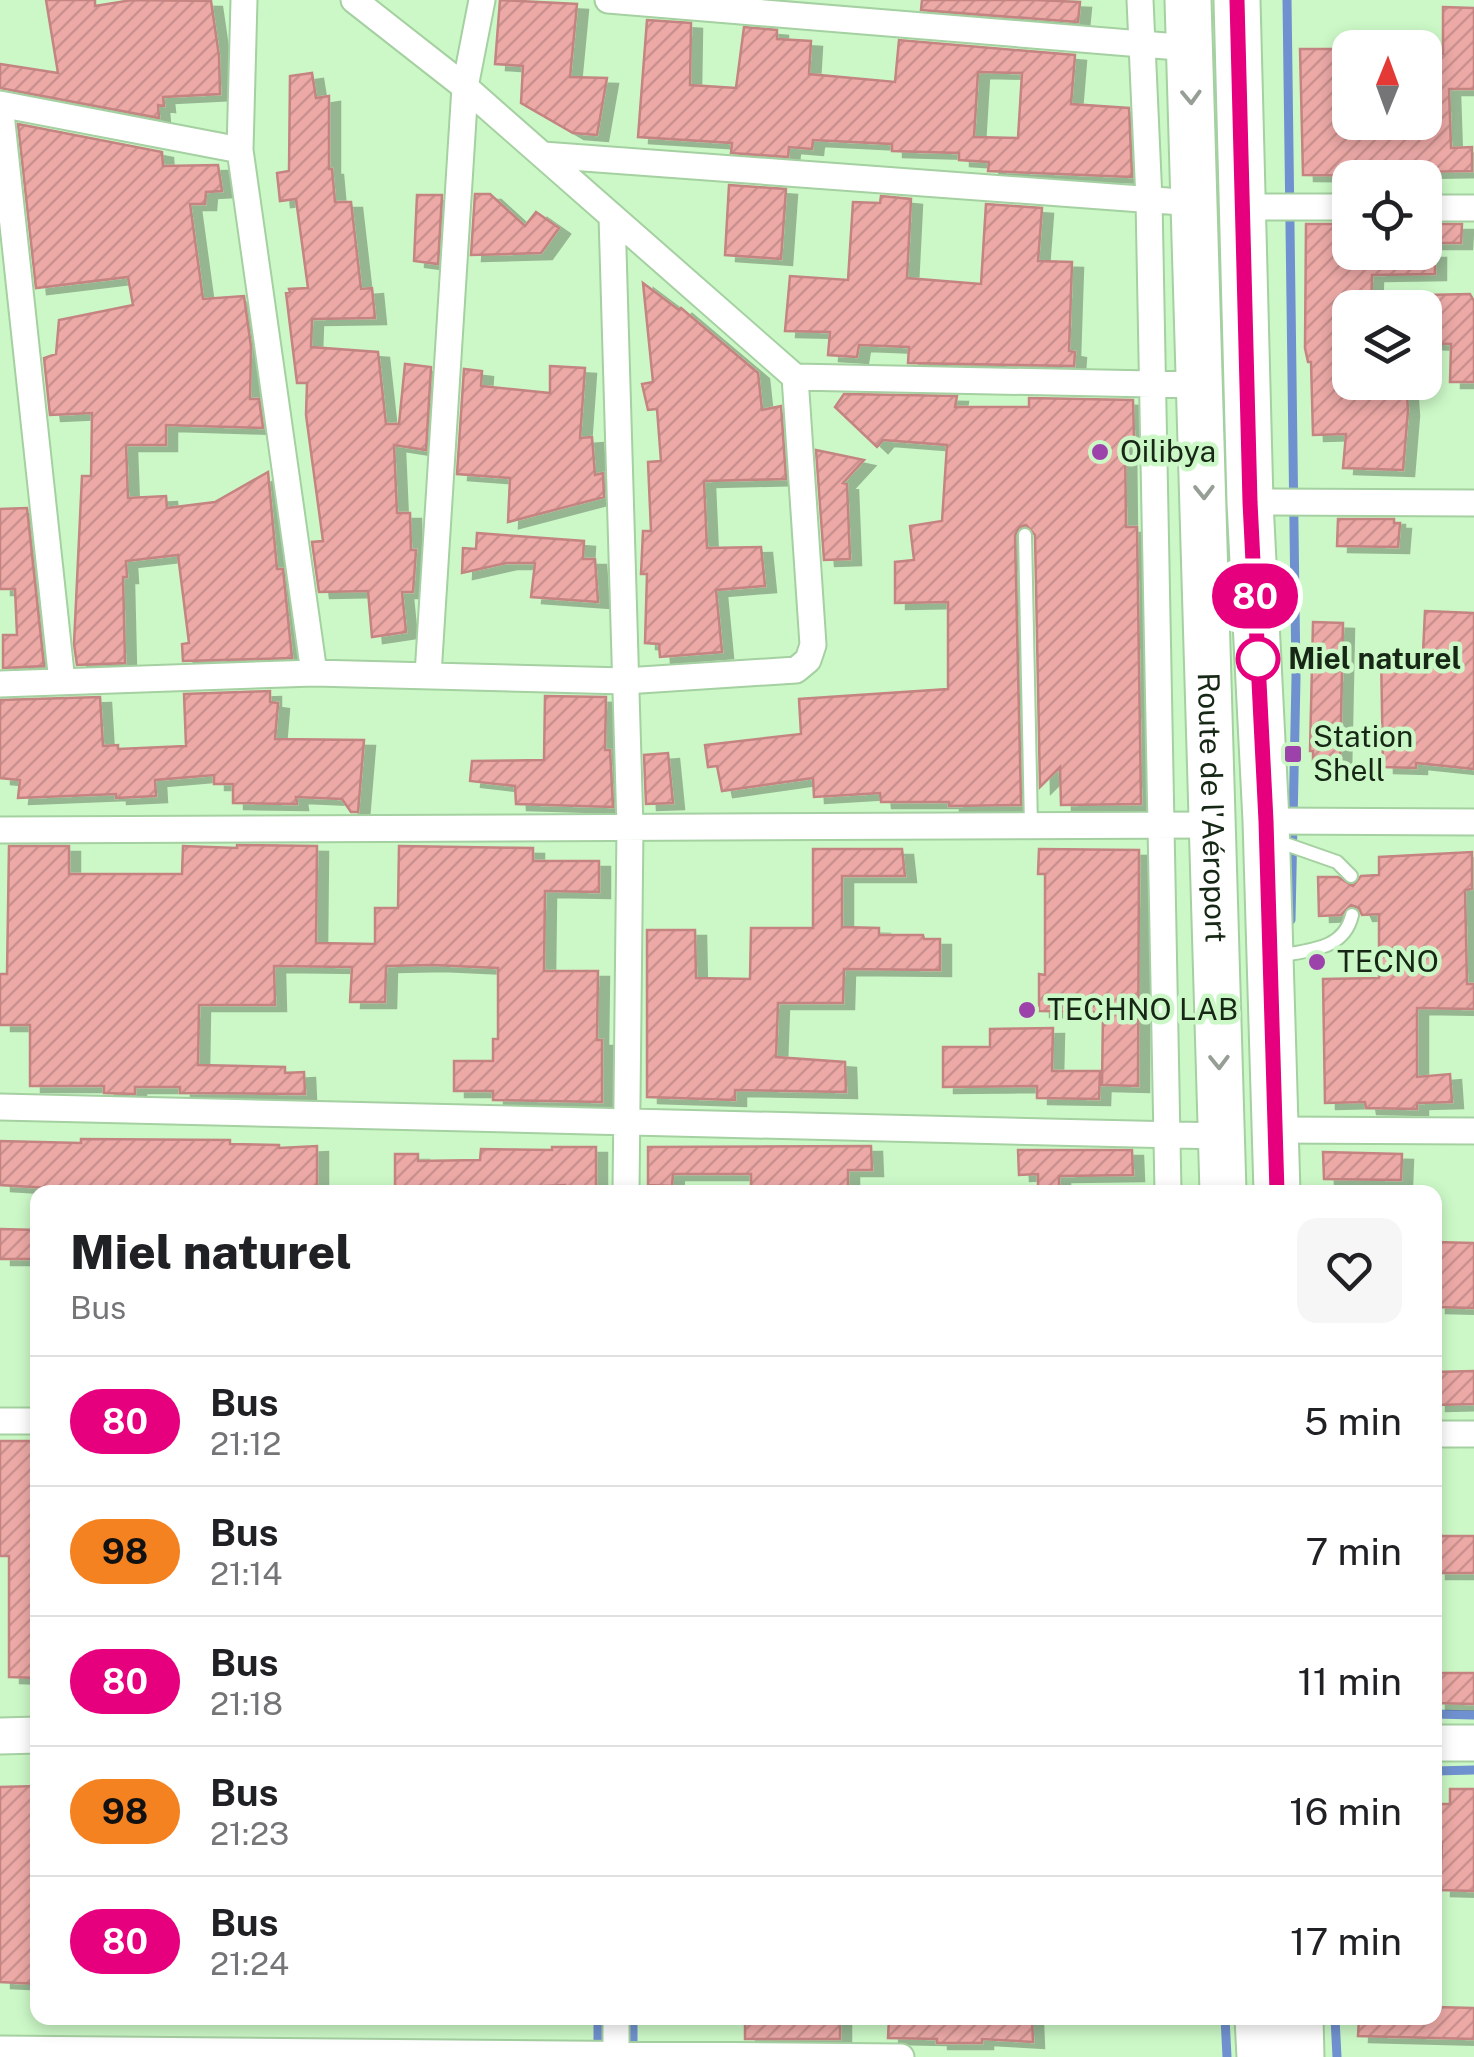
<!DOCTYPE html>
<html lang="en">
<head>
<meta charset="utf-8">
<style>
	body { margin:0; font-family:"Public Sans",sans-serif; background:#f6f6f6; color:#202124; height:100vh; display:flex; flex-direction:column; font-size:38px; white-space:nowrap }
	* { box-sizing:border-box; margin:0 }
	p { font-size:32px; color:#757577 }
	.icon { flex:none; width:55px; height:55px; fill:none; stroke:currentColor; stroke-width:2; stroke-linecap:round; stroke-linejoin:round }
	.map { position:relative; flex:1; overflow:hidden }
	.drawer { position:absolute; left:30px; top:1185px; width:1412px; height:840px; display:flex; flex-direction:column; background:#fff; border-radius:20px; box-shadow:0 5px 15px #0003 }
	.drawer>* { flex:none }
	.badge { padding:0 20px; border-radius:32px; font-size:35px; line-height:65px }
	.needle { width:65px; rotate:1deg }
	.fabs { position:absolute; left:1332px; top:30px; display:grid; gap:20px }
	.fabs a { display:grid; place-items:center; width:110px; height:110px; border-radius:20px; background:#fff; box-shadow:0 5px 15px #0003; font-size:50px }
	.map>.badge { position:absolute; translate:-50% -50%; box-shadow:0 0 0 5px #fff }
	.round { display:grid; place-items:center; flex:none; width:105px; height:105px; border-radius:20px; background:#f6f6f6 }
	.headline { display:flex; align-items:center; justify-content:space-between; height:170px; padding:0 40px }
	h1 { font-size:48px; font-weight:800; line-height:75px }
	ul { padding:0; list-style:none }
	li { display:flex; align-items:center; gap:30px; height:130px; padding:0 40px; border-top:2px solid #e0e0e0 }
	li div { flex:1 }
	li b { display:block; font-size:38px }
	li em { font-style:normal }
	li .badge { min-width:110px; font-weight:700; text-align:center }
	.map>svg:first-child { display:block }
</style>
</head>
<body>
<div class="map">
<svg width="1474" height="2057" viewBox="0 0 1474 2057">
	<defs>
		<pattern id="building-hatch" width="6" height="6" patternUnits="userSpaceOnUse" patternTransform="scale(2.5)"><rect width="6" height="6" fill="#eca9a6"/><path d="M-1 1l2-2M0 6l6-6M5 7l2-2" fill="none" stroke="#ca918e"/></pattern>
		<filter id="shadow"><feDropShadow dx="11" dy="6" stdDeviation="0" flood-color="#0004"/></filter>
	</defs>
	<rect width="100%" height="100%" fill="#ccf8c7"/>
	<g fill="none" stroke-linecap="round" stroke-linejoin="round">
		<path stroke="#7091cf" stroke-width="9" d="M 1287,0 L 1296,678 L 1291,920
			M 1435,1714 L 1474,1715
			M 1435,1771 L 1474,1770
			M 1225,2018 L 1227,2057
			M 1335,2018 L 1337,2057
			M 598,2049 L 598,2018
			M 633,2054 L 633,2018"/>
	</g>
	<path fill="url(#building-hatch)" stroke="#c48481" stroke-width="2.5" fill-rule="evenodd" filter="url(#shadow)" d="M 46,0 L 95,0 L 95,6 L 132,0 L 211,1 L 219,56 L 220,94 L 163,97 L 164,106 L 158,105 L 159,118 L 0,88 L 0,64 L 58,73 Z
		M 500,0 L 577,4 L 570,77 L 607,78 L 597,135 L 573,133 L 521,103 L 523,66 L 495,64 Z
		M 922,0 L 1035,0 L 1080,2 L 1078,22 L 921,10 Z
		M 1443,7 L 1474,8 L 1474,89 L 1449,89 L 1451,148 L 1472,147 L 1472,171 L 1412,172 L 1412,176 L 1303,175 L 1300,49 L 1350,49 L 1350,122 L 1425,122 L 1425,53 L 1443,54 Z
		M 647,20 L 691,23 L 690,85 L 736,88 L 744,27 L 777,30 L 777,39 L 811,41 L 809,74 L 895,82 L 899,40 L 1075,55 L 1071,104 L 1129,108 L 1132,177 L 988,171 L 989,162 L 959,160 L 959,153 L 892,151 L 892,144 L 813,140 L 812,149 L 789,147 L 788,157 L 731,153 L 732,143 L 638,137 ZM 978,72 L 1022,73 L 1018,138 L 974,137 Z
		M 312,73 L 316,98 L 329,96 L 329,169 L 332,169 L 335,202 L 351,202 L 361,289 L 372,288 L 375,318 L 312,319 L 311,347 L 378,352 L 386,424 L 399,424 L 405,364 L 431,367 L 426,450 L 394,445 L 397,513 L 410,513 L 411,550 L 416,550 L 413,592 L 402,592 L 406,632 L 372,637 L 368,591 L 319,592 L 312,542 L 323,541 L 306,415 L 307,383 L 297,383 L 286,293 L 290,292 L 289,289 L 308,288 L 296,199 L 280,201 L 277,173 L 289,171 L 290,76 Z
		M 18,124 L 162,152 L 163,166 L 218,165 L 222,191 L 206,192 L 205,204 L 190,204 L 203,299 L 244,296 L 251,347 L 250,399 L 259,399 L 263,428 L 166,425 L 166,445 L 126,445 L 128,498 L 166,496 L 167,508 L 215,502 L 268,472 L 277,569 L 283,569 L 292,658 L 183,661 L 182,644 L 189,643 L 178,555 L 126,561 L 127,577 L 123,577 L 125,663 L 77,665 L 74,644 L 82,476 L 91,476 L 92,413 L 50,415 L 44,358 L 56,354 L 59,320 L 133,305 L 128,277 L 36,288 Z
		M 729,185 L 786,189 L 781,259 L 725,255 Z
		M 475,194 L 490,194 L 525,226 L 536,212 L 559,228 L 541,253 L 471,255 Z
		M 417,195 L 442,195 L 438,264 L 414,261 Z
		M 881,196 L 911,199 L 907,278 L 981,284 L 986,204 L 1042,208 L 1038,261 L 1072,262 L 1069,351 L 1075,352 L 1074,366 L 908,363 L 909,347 L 859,345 L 857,357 L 828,355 L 830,332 L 785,331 L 790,276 L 848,280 L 853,202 L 880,203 Z
		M 1306,224 L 1350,224 L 1350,252 L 1435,252 L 1435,274 L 1372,275 L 1371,308 L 1350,308 L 1350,382 L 1406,382 L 1408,410 L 1403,470 L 1343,468 L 1346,434 L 1313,435 L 1311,362 L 1308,362 L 1305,348 Z
		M 1425,224 L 1462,224 L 1461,243 L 1425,243 Z
		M 643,283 L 679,310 L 681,308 L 758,373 L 762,410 L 781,406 L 786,479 L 704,481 L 707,548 L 761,547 L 765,586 L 716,590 L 722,652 L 660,657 L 659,644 L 645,643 L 647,574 L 641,574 L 643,531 L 651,531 L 648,462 L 661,461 L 657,409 L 648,410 L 642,384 L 653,382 Z
		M 1470,294 L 1474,301 L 1474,382 L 1450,382 L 1451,344 L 1425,343 L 1425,295 Z
		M 550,366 L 585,368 L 580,438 L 592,437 L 595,475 L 603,473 L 604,497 L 508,522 L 510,478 L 457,474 L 464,369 L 482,371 L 481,386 L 550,393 Z
		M 844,394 L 957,396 L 955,407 L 1029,407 L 1029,398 L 1133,400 L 1134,439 L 1125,439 L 1126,527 L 1137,527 L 1141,804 L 1061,805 L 1060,767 L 1040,787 L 1035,535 L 1026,525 L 1019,527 L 1015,535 L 1021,805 L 949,806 L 949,802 L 881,802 L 880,793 L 814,797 L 813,778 L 722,791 L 717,766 L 708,767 L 705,745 L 801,734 L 799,699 L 948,689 L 948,602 L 895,603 L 895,562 L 914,560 L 910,526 L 942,521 L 947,445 L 883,440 L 877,447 L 835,407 Z
		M 816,450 L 864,460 L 843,483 L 847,484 L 850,559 L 824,560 Z
		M 27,508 L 44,666 L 3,668 L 3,635 L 17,635 L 15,589 L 0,589 L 0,509 Z
		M 1338,519 L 1394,519 L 1394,523 L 1400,523 L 1398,547 L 1337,546 Z
		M 477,533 L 584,541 L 583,559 L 595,559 L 598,602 L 531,597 L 535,563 L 506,563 L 462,573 L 463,548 L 476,549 Z
		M 1425,611 L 1474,613 L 1474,769 L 1416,763 L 1416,768 L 1383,767 L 1381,652 L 1423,653 Z
		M 1313,622 L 1343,623 L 1340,766 L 1313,766 L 1313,751 L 1310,751 Z
		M 270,691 L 270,702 L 278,703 L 275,739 L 364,740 L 358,812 L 351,812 L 342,799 L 296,797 L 297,804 L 233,803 L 233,784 L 214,784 L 214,775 L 155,780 L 156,796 L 116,798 L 116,794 L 18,798 L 20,780 L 0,778 L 0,700 L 100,697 L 103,746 L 118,745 L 118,749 L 186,746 L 184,694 Z
		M 545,696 L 606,697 L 605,750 L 610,750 L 613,807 L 516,804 L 515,786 L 470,781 L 472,761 L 544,760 Z
		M 668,753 L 673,803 L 646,804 L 644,755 Z
		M 237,845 L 317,846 L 316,943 L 375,944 L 375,908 L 398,908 L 399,846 L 533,848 L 533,861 L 599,861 L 599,892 L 545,891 L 544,971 L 598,971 L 597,1040 L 602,1040 L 602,1102 L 493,1100 L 493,1091 L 454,1091 L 454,1061 L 493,1061 L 493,1039 L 498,1039 L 498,968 L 433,965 L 386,966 L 385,1002 L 350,1002 L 352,967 L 274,966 L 275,1005 L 199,1005 L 198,1065 L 285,1067 L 285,1073 L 304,1072 L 305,1094 L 180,1093 L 180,1087 L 135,1087 L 135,1094 L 104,1093 L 104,1086 L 30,1086 L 30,1025 L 0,1025 L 0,974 L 7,974 L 9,846 L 69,846 L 69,874 L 182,874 L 183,846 L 237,848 Z
		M 813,849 L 902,849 L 905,876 L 842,876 L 842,927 L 879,928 L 879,935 L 923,935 L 924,939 L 940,939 L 940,970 L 844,969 L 843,1003 L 778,1003 L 776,1057 L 845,1062 L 846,1092 L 735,1090 L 735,1100 L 647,1097 L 647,930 L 695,930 L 696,978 L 750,979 L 751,928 L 813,928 Z
		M 1039,849 L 1139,850 L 1138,1086 L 1102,1085 L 1103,1012 L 1039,1011 L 1039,974 L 1045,975 L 1045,874 L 1038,874 Z
		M 1472,852 L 1472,889 L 1465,890 L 1467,984 L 1474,984 L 1474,1009 L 1417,1008 L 1417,1077 L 1450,1074 L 1452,1102 L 1417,1103 L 1417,1109 L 1366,1108 L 1365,1102 L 1325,1103 L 1323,979 L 1379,978 L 1379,914 L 1362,915 L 1359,908 L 1351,905 L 1341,915 L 1319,916 L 1318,877 L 1338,877 L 1353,886 L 1361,876 L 1379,875 L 1379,857 Z
		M 1053,1028 L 1052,1071 L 1100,1071 L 1099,1099 L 1037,1098 L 1037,1086 L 943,1087 L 943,1047 L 990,1047 L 990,1029 Z
		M 81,1139 L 230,1140 L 230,1144 L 279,1145 L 279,1148 L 317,1146 L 317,1192 L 114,1192 L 0,1185 L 0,1141 L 81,1143 Z
		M 871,1146 L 872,1170 L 848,1170 L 848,1192 L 751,1192 L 751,1174 L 673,1174 L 672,1186 L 648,1185 L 648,1147 Z
		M 552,1147 L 596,1147 L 596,1192 L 565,1192 L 565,1185 L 505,1188 L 505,1192 L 395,1192 L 395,1154 L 418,1154 L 418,1161 L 480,1160 L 481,1149 L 552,1150 Z
		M 1018,1150 L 1132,1150 L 1133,1175 L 1059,1176 L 1059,1192 L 1038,1192 L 1038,1174 L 1019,1175 Z
		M 1323,1152 L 1402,1154 L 1401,1180 L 1324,1179 Z
		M 0,1229 L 38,1230 L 38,1259 L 0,1259 Z
		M 1435,1242 L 1474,1243 L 1474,1308 L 1435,1307 Z
		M 1474,1371 L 1474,1404 L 1435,1405 L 1435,1372 Z
		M 0,1441 L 38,1441 L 38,1678 L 9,1677 L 9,1556 L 0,1556 Z
		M 1435,1536 L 1474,1536 L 1474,1573 L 1435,1573 Z
		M 1435,1673 L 1474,1673 L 1474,1704 L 1435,1703 Z
		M 38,1786 L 38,1984 L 0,1982 L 0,1787 Z
		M 1450,1789 L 1474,1789 L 1474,1891 L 1440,1890 L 1442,1842 L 1435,1842 L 1435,1804 L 1450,1804 Z
		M 1435,2007 L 1474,2008 L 1474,2039 L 1358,2036 L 1359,2018 L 1435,2018 Z
		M 745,2018 L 840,2018 L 840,2039 L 745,2039 Z
		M 889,2018 L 1032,2018 L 1033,2042 L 982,2039 L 982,2043 L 937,2043 L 937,2039 L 888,2038 Z"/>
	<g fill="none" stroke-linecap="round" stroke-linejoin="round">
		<g stroke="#a5d0a1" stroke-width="16">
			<path id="lane" d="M 1025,535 L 1031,826
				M 1274,840 L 1337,862 L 1351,876
				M 1278,956 C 1309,950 1344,950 1352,915"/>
		</g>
		<g stroke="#a5d0a1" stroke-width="29">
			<path id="street" d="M 244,0 L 240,150 L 314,673
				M 354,0 L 465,87 L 795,377 L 1201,385
				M 608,0 L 1190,48
				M 1140,0 L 1149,200 L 1168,1192
				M 0,104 L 62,682
				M 0,104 L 240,150
				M 543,155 L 1195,203
				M 1242,207 L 1350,207
				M 1425,208 L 1474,208
				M 612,216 L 630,827 L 626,1192
				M 1250,502 L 1474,503
				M 428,675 L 465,87 L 482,0
				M 0,684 L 314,673 L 625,681 L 796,670 L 808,660 L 813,645 L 795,377
				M 1266,821 L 1474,822
				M 0,830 L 1212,825
				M 0,1107 L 1221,1136
				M 1275,1130 L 1474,1131
				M 0,1421 L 38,1421
				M 1435,1434 L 1474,1434
				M 0,2049 L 901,2057
				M 616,2057 L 616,2018"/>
		</g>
		<g stroke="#a5d0a1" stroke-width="39">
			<path id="secondary" d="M 0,1736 L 38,1735
				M 1435,1743 L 1474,1743"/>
		</g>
		<g stroke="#a5d0a1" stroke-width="49">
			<g id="highway">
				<path id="s1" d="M 1188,0 L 1223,1192"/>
				<path d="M 1237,0 L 1250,502 L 1266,821 L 1277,1192"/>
				<path d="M 1258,2018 L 1260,2057"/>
				<path d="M 1300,2018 L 1301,2057"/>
			</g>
		</g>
		<use href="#lane" stroke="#fff" stroke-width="12"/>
		<use href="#street" stroke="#fff" stroke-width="25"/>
		<use href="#secondary" stroke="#fff" stroke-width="35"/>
		<use href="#highway" stroke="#fff" stroke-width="45"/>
	</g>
	<defs><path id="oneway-chevron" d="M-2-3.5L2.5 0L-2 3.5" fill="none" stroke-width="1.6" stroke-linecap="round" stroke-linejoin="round" transform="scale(2.5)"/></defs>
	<g stroke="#969e96">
		<use href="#oneway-chevron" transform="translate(1191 97) rotate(88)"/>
		<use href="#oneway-chevron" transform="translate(1204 492) rotate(89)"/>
		<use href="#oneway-chevron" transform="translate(1219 1062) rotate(89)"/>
	</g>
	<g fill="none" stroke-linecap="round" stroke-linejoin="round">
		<g stroke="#fff" stroke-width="22">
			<path id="line" d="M 1237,0 L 1250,502 L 1266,821 L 1277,1192"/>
		</g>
		<use href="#line" stroke="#e6007e" stroke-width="15"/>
	</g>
	<g fill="#9e42ab" stroke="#ccf8c7" stroke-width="4">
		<circle cx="1100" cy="452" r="10"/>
		<rect x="1283" y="744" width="20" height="20" rx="5"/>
		<circle cx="1317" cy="962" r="10"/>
		<circle cx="1027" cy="1010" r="10"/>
	</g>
	<circle fill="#fff" stroke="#e6007e" stroke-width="5" cx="1258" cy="659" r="20"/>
	<g text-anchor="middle" stroke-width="9" stroke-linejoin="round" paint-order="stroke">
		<g font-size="30" fill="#162715" stroke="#ccf8c7" text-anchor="start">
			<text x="1120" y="462">Oilibya</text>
			<text x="1313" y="747">Station<tspan x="1313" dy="34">Shell</tspan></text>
			<text x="1337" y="972">TECNO</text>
			<text x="1047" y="1020">TECHNO LAB</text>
		</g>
		<g font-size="30" font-weight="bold" fill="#162715" stroke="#ccf8c7" text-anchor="start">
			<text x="1288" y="669">Miel naturel</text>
		</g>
		<g font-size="30" fill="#162715" stroke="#ccf8c7">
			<text dy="10" stroke="none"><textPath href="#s1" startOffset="808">Route de l'Aéroport</textPath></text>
		</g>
	</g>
</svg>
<div class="fabs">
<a><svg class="needle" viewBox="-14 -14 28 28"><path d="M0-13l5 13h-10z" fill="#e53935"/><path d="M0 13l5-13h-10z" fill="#757577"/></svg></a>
<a><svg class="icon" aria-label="locate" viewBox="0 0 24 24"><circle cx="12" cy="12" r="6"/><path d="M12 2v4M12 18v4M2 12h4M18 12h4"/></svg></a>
<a><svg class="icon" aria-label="layers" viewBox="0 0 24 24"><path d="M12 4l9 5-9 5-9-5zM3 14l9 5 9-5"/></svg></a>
</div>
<b class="badge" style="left:1255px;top:596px;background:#e6007e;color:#fff">80</b>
<section class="drawer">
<div class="headline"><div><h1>Miel naturel</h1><p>Bus</p></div><a class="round"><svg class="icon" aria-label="heart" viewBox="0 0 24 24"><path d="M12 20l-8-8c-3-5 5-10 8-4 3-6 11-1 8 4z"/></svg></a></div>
<ul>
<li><span class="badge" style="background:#e6007e;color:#fff">80</span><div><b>Bus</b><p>21:12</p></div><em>5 min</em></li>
<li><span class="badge" style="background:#f58220;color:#111">98</span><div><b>Bus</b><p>21:14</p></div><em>7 min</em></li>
<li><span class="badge" style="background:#e6007e;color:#fff">80</span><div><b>Bus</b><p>21:18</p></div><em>11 min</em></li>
<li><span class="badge" style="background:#f58220;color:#111">98</span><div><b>Bus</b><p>21:23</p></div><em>16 min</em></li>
<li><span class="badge" style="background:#e6007e;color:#fff">80</span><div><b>Bus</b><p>21:24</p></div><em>17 min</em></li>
</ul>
</section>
</div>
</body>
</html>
